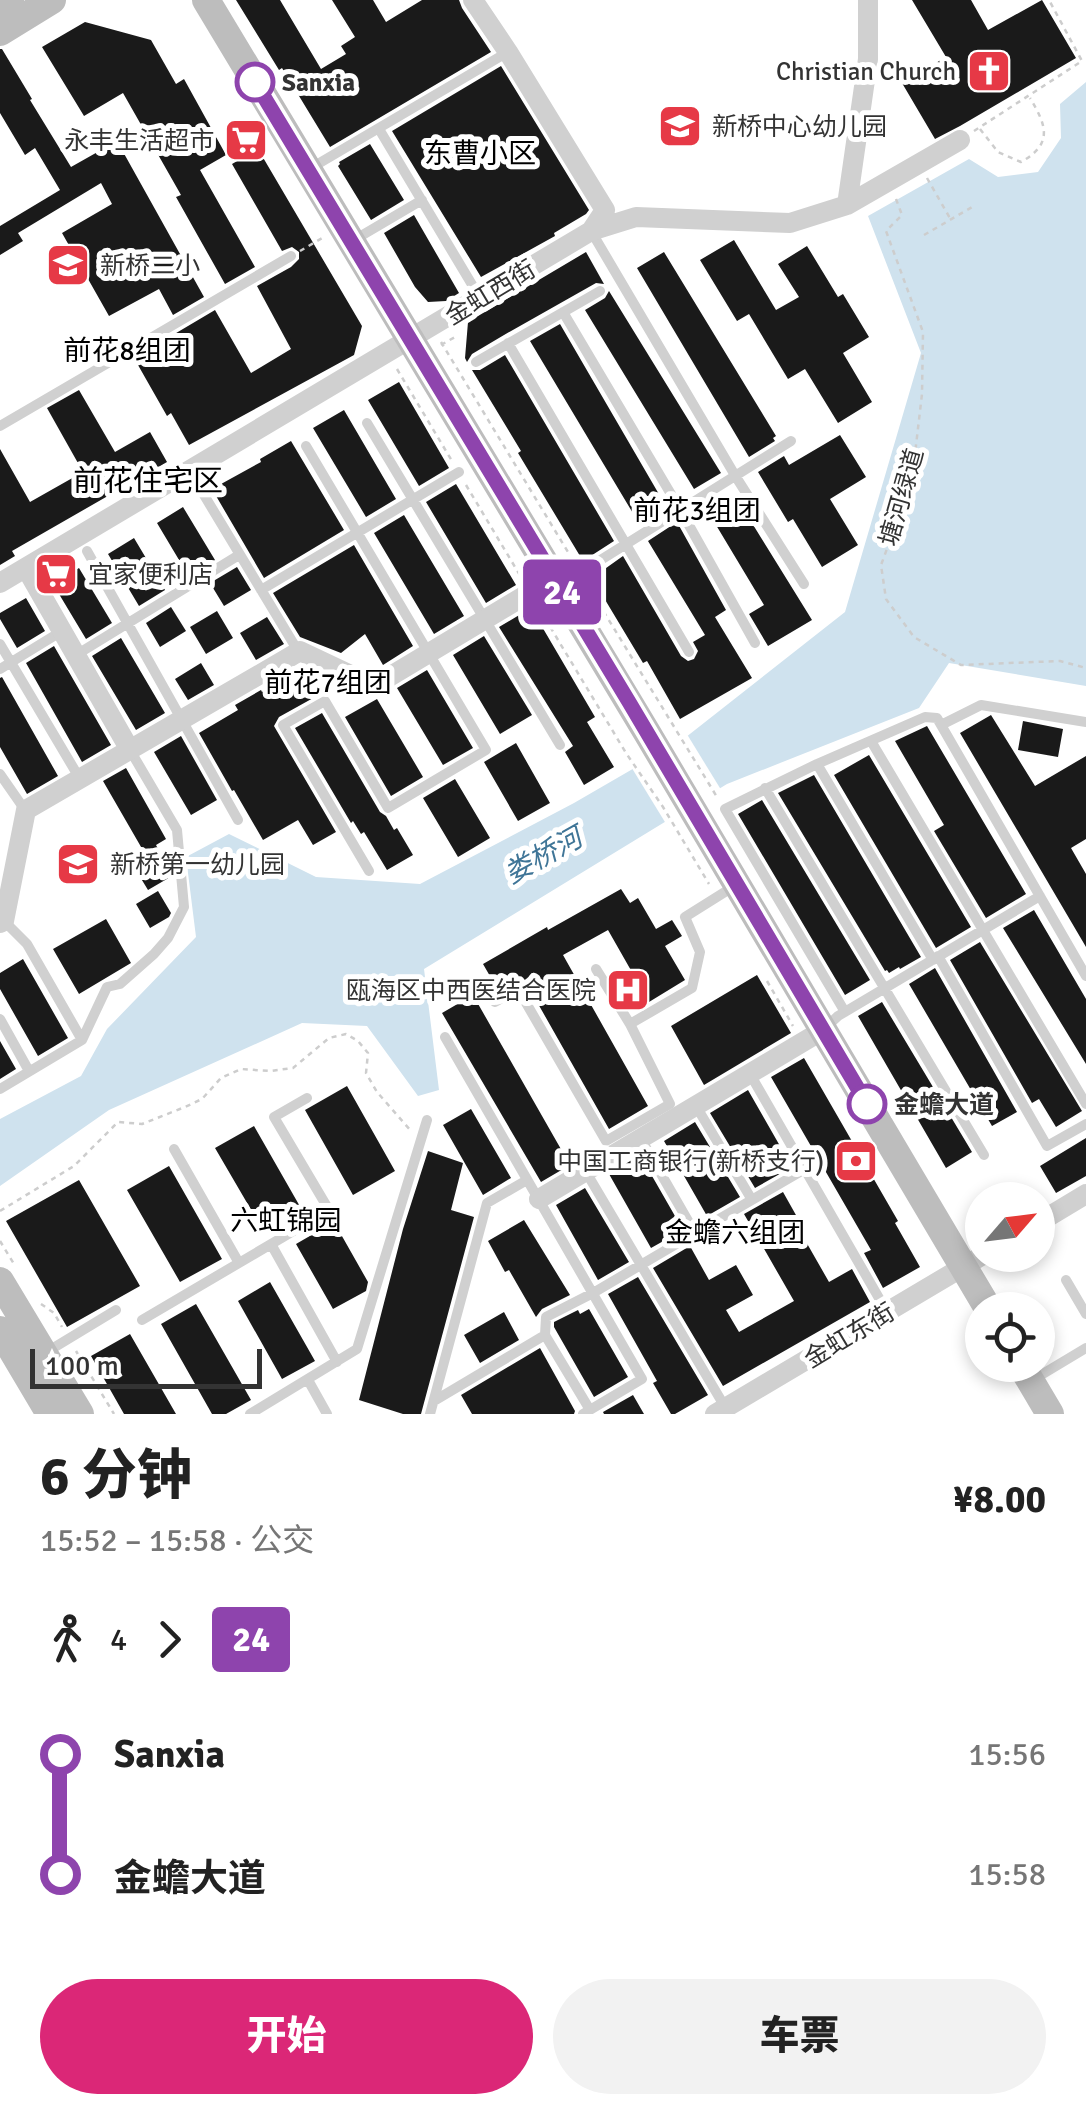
<!DOCTYPE html>
<html lang="zh">
<head>
<meta charset="utf-8">
<style>
	body { margin:0; font-family:Signika,"Noto Sans SC",sans-serif; background:#f2f2f2; color:#222; height:100vh; display:flex; flex-direction:column; font-size:38px; white-space:nowrap }
	* { box-sizing:border-box; margin:0 }
	p { font-size:32px; color:#767676 }
	.icon { flex:none; width:55px; height:55px; fill:none; stroke:currentColor; stroke-width:2; stroke-linecap:round; stroke-linejoin:round }
	.map { position:relative; height:1414px; overflow:hidden }
	.drawer { display:flex; flex-direction:column; background:#fff; flex:1 }
	.drawer>* { flex:none }
	.badge { padding:0 20px; border-radius:8px; font-size:35px; line-height:65px }
	.needle { width:65px; rotate:62deg }
	.tools { position:absolute; left:965px; top:1182px; display:grid; gap:20px }
	.tools a { display:grid; place-items:center; width:90px; height:90px; border-radius:50%; background:#fff; box-shadow:0 5px 15px #0003; font-size:50px }
	.scale { position:absolute; left:30px; bottom:25px; width:232px; box-sizing:border-box; padding-left:10px; border:5px solid #333; border-top:0; font-size:28px; line-height:35px; white-space:nowrap; color:#333; -webkit-text-stroke:8px #fff; paint-order:stroke }
	.map>.badge { position:absolute; translate:-50% -50%; box-shadow:0 0 0 5px #fff }
	.legs { display:flex; align-items:center; gap:15px; height:110px; padding:0 40px; font-size:32px }
	.legs p { margin-inline-start:auto }
	.summary { display:flex; align-items:center; justify-content:space-between; height:170px; padding:0 40px }
	h1 { font-size:55px; font-weight:800; line-height:75px }
	.cta { display:flex; gap:20px; margin-top:auto; padding:20px 40px }
	.cta a { flex:1; height:115px; border-radius:60px; background:#db2777; color:#fff; font-size:40px; font-weight:800; line-height:115px; text-align:center }
	.cta a+a { background:#f2f2f2; color:#222 }
	ul { padding:0 40px; list-style:none }
	li { display:flex; align-items:center; gap:35px; height:120px; font-size:38px }
	li i { display:grid; place-items:center; width:15px; height:100%; margin:0 12px; background:currentColor }
	li i::after { content:''; width:25px; height:25px; margin:-12px; border:8px solid; border-radius:50%; background:#fff }
	li p { margin-inline-start:auto }
	li:first-child i { background:linear-gradient(#0000 50%,currentColor 0) }
	li:last-child i { background:linear-gradient(currentColor 50%,#0000 0) }
	.map>svg:first-child { display:block }
</style>
</head>
<body>
<div class="map">
<svg width="1086" height="1414" viewBox="0 0 1086 1414">
	<rect width="100%" height="100%" fill="#fff"/>
	<path fill="#cfe2ee" d="M 1086,82 L 1086,686 L 949,663 L 919,708 L 727,784 L 424,969 L 439,1090 L 418,1096 L 367,1026 L 302,1023 L 109,1110 L 0,1186 L 0,1119 L 81,1076 L 107,1029 L 196,937 L 186,857 L 229,834 L 316,877 L 420,884 L 574,803 L 681,741 L 845,612 L 921,353 L 868,216 L 969,159 L 998,177 L 1038,172 L 1061,138 L 1060,104 Z"/>
	<path fill="#fff" d="M 685,731 L 723,793 L 668,827 L 630,765 Z"/>
	<path fill="#1a1a1a" d="M 236,0 L 280,0 L 321,69 L 346,54 L 341,46 L 355,37 L 332,0 L 373,0 L 386,22 L 422,0 L 459,0 L 462,8 L 491,52 L 330,147 L 282,68 L 279,70 Z
		M 912,0 L 971,0 L 988,30 L 1042,0 L 1076,58 L 960,126 L 935,139 L 902,83 L 946,57 Z
		M 85,22 L 151,40 L 176,84 L 184,79 L 226,155 L 200,170 L 255,267 L 225,284 L 176,197 L 181,195 L 123,93 L 84,116 L 42,47 Z
		M 0,49 L 2,49 L 32,99 L 30,100 L 71,167 L 117,141 L 204,297 L 173,315 L 159,289 L 109,316 L 62,233 L 112,204 L 101,183 L 18,233 L 23,241 L 0,255 L 0,226 L 60,190 L 35,148 L 25,155 L 0,113 Z
		M 501,66 L 589,210 L 586,214 L 554,233 L 555,236 L 481,277 L 392,131 Z
		M 370,144 L 404,200 L 371,220 L 338,166 L 340,164 L 339,162 Z
		M 258,149 L 362,326 L 354,355 L 189,445 L 171,413 L 167,416 L 134,358 L 215,310 L 251,373 L 291,349 L 257,286 L 291,267 L 299,259 L 299,252 L 292,247 L 282,251 L 232,164 Z
		M 414,215 L 459,293 L 446,301 L 428,302 L 415,287 L 384,233 Z
		M 734,240 L 776,310 L 799,297 L 778,264 L 807,246 L 838,297 L 843,294 L 869,337 L 843,353 L 872,402 L 838,423 L 805,369 L 788,379 L 749,314 L 737,321 L 700,260 Z
		M 586,252 L 604,284 L 596,283 L 504,335 L 472,354 L 467,362 L 465,358 L 468,322 Z
		M 664,252 L 776,436 L 773,438 L 775,441 L 749,457 L 637,268 Z
		M 609,291 L 721,473 L 694,489 L 585,310 L 605,298 Z
		M 560,324 L 667,508 L 640,525 L 530,341 Z
		M 505,355 L 614,541 L 583,561 L 518,453 L 521,451 L 472,370 L 480,370 Z
		M 399,382 L 449,468 L 419,486 L 368,400 Z
		M 79,390 L 115,452 L 150,432 L 167,462 L 12,551 L 15,556 L 0,565 L 0,449 L 30,502 L 83,472 L 47,408 Z
		M 344,410 L 396,499 L 366,517 L 313,428 Z
		M 840,435 L 866,477 L 830,499 L 858,545 L 822,567 L 793,519 L 788,522 L 758,472 L 784,456 L 789,465 Z
		M 291,441 L 344,530 L 264,578 L 212,489 L 261,462 L 260,459 Z
		M 456,484 L 516,585 L 486,603 L 426,502 Z
		M 734,494 L 812,620 L 768,646 L 749,614 L 764,605 L 707,510 Z
		M 183,507 L 215,560 L 188,575 L 157,523 Z
		M 404,515 L 464,616 L 434,634 L 374,533 Z
		M 677,522 L 726,610 L 715,617 L 752,678 L 680,719 L 647,661 L 643,663 L 592,578 L 623,556 L 681,656 L 688,661 L 694,659 L 698,651 L 693,642 L 705,635 L 648,541 Z
		M 134,538 L 165,590 L 139,606 L 108,554 Z
		M 354,545 L 413,646 L 383,665 L 365,634 L 341,653 L 300,637 L 273,593 Z
		M 237,567 L 251,590 L 224,606 L 210,583 Z
		M 79,568 L 112,623 L 86,639 L 53,584 Z
		M 26,598 L 45,631 L 17,648 L 0,619 L 0,613 Z
		M 171,607 L 186,631 L 160,647 L 146,623 Z
		M 531,608 L 595,717 L 587,722 L 614,767 L 584,785 L 565,752 L 573,746 L 499,627 Z
		M 217,611 L 233,638 L 206,654 L 190,627 Z
		M 267,617 L 284,644 L 256,660 L 240,633 Z
		M 484,636 L 532,715 L 500,734 L 453,655 Z
		M 121,638 L 165,713 L 136,730 L 92,656 Z
		M 54,646 L 111,745 L 82,762 L 26,663 Z
		M 201,663 L 214,685 L 188,700 L 175,679 Z
		M 299,670 L 315,697 L 279,717 L 274,726 L 336,832 L 313,845 L 298,820 L 263,840 L 234,790 L 232,791 L 199,733 L 238,710 L 235,705 L 261,690 L 262,692 Z
		M 427,670 L 473,748 L 443,765 L 397,688 Z
		M 2,677 L 58,776 L 27,794 L 0,747 L 0,678 Z
		M 377,699 L 423,777 L 391,796 L 345,717 Z
		M 322,713 L 380,812 L 386,816 L 394,830 L 397,828 L 413,855 L 387,870 L 364,832 L 361,834 L 353,821 L 351,823 L 295,728 Z
		M 991,715 L 1035,786 L 1086,756 L 1086,839 L 1071,848 L 1086,874 L 1086,947 L 960,733 Z
		M 1023,721 L 1063,729 L 1058,757 L 1018,750 Z
		M 927,726 L 1026,894 L 986,918 L 934,831 L 944,825 L 895,741 Z
		M 181,736 L 217,800 L 191,815 L 154,752 Z
		M 516,743 L 550,803 L 518,821 L 484,762 Z
		M 869,755 L 971,927 L 936,948 L 834,775 Z
		M 126,768 L 166,839 L 156,845 L 172,876 L 148,890 L 134,867 L 148,859 L 103,781 Z
		M 814,775 L 921,957 L 900,969 L 899,967 L 889,973 L 887,970 L 885,971 L 778,793 Z
		M 455,779 L 490,838 L 458,857 L 423,798 Z
		M 762,800 L 870,980 L 845,995 L 738,814 Z
		M 621,889 L 630,903 L 638,898 L 656,929 L 672,920 L 682,936 L 665,946 L 685,980 L 649,1002 L 608,930 L 563,955 L 648,1106 L 609,1129 L 524,979 L 514,981 L 498,990 L 483,964 L 547,927 L 548,930 Z
		M 158,891 L 171,913 L 169,917 L 150,928 L 136,904 Z
		M 1034,910 L 1086,999 L 1086,1064 L 1003,928 Z
		M 106,919 L 131,963 L 79,994 L 53,949 Z
		M 980,942 L 1082,1111 L 1056,1127 L 1039,1099 L 1032,1103 L 950,960 Z
		M 23,959 L 68,1038 L 38,1056 L 0,989 L 0,973 Z
		M 935,968 L 1017,1112 L 992,1126 L 909,984 Z
		M 757,975 L 791,1033 L 704,1085 L 671,1026 Z
		M 473,995 L 570,1165 L 541,1182 L 442,1013 Z
		M 882,1002 L 972,1152 L 946,1168 L 858,1016 Z
		M 0,1041 L 16,1069 L 0,1079 Z
		M 804,1058 L 898,1221 L 895,1223 L 920,1267 L 883,1288 L 864,1253 L 871,1250 L 771,1077 Z
		M 347,1086 L 395,1171 L 353,1195 L 305,1110 Z
		M 748,1090 L 792,1167 L 755,1188 L 710,1113 Z
		M 471,1109 L 511,1178 L 483,1195 L 443,1125 Z
		M 695,1122 L 740,1197 L 707,1216 L 664,1141 Z
		M 254,1126 L 302,1210 L 264,1232 L 215,1148 Z
		M 1086,1138 L 1086,1176 L 1056,1193 L 1040,1166 Z
		M 428,1151 L 463,1163 L 451,1210 L 474,1217 L 421,1414 L 403,1414 L 359,1400 L 403,1229 Z
		M 640,1155 L 683,1230 L 651,1248 L 609,1174 Z
		M 169,1166 L 222,1259 L 180,1282 L 127,1190 Z
		M 79,1180 L 140,1286 L 67,1327 L 6,1221 Z
		M 585,1188 L 629,1262 L 598,1280 L 556,1205 Z
		M 783,1192 L 801,1224 L 797,1226 L 829,1282 L 852,1269 L 870,1302 L 723,1386 L 653,1268 L 690,1246 L 709,1280 L 736,1265 L 753,1295 L 726,1310 L 739,1332 L 794,1301 L 744,1214 Z
		M 524,1220 L 570,1295 L 542,1309 L 536,1317 L 509,1270 L 505,1272 L 488,1241 Z
		M 334,1222 L 368,1282 L 366,1291 L 333,1309 L 296,1244 Z
		M 638,1277 L 708,1395 L 675,1414 L 671,1414 L 653,1383 L 657,1381 L 608,1294 Z
		M 270,1282 L 315,1361 L 282,1379 L 238,1301 Z
		M 196,1304 L 251,1400 L 226,1414 L 212,1414 L 161,1324 Z
		M 589,1309 L 628,1377 L 594,1397 L 554,1327 L 554,1322 L 578,1310 L 580,1314 Z
		M 504,1312 L 519,1340 L 480,1363 L 464,1335 Z
		M 130,1334 L 176,1414 L 124,1414 L 91,1356 Z
		M 540,1348 L 575,1411 L 574,1414 L 472,1414 L 461,1395 Z
		M 633,1395 L 644,1414 L 604,1414 L 603,1412 Z"/>
	<g fill="none" stroke-linecap="round" stroke-linejoin="round">
		<path stroke="#cdcdcd" stroke-width="2.5" stroke-dasharray="5 5" stroke-linecap="butt" d="M 980,129 L 998,152 L 1021,162 C 1053,144 1047,126 1030,98
			M 974,131 L 1082,61 L 1049,0
			M 927,178 L 951,220
			M 896,199 L 902,215 L 886,231 L 923,332 L 922,394 L 915,454 L 905,500 L 881,565 L 886,599 L 914,637 L 961,665 L 1060,661 L 1086,668
			M 924,235 L 974,206
			M 300,251 L 324,237
			M 441,342 L 574,562
			M 441,345 L 455,337
			M 397,369 L 452,461
			M 466,485 L 521,577
			M 588,586 L 717,797
			M 540,610 L 626,753 L 663,807 L 709,884
			M 767,981 L 793,1026
			M 0,1211 L 74,1166 L 118,1122 L 142,1124 L 185,1107 L 202,1099 L 221,1078 L 241,1069 L 270,1071 L 293,1068 L 329,1038 L 346,1034 L 358,1041 L 368,1053 L 366,1073 L 377,1092 L 411,1131
			M 0,1241 L 14,1264
			M 41,1304 L 54,1313 L 62,1327
			M 76,1351 L 114,1414"/>
		<path stroke="#d0d0d0" stroke-width="10" d="M 379,129 L 480,298
			M 311,168 L 508,52
			M 591,231 L 736,477 L 804,584
			M 354,240 L 422,200
			M 563,312 L 681,511 L 755,643
			M 508,343 L 689,652
			M 476,362 L 600,291
			M 367,423 L 560,745
			M 0,426 L 291,256
			M 306,446 L 486,750 L 388,808 L 325,701 L 283,725 L 369,871
			M 204,495 L 298,651
			M 87,551 L 238,820
			M 559,586 L 791,441
			M 261,590 L 459,472
			M 0,644 L 80,779
			M 76,655 L 239,555
			M 0,669 L 62,631
			M 941,725 L 981,705 L 1086,722
			M 871,741 L 1086,1104
			M 817,764 L 933,960
			M 0,774 L 25,810
			M 765,788 L 984,1155
			M 4,921 L 27,944 L 82,1040 L 107,987 L 120,984 L 154,954 L 168,938 L 184,907 L 177,830 L 130,750
			M 938,956 L 1047,1146 L 1086,1124
			M 495,1002 L 518,989 L 606,1141 L 670,1104 L 630,1024 L 596,969
			M 845,1012 L 725,809 L 817,764 L 925,717 L 937,718 L 1086,976
			M 0,1019 L 29,1071
			M 630,1024 L 692,988 L 700,952 L 685,917 L 736,885
			M 824,1029 L 838,1016 L 1040,896
			M 445,1037 L 642,1379 L 583,1414
			M 750,1074 L 887,1312
			M 0,1089 L 82,1040
			M 696,1106 L 752,1200
			M 641,1139 L 695,1233 L 805,1169
			M 174,1149 L 239,1263
			M 586,1172 L 725,1407
			M 271,1244 L 337,1362
			M 1066,1280 L 1086,1314
			M 142,1320 L 329,1210 L 274,1117 L 307,1098
			M 545,1335 L 590,1410
			M 45,1353 L 116,1310
			M 308,1380 L 327,1414
			M 1031,1381 L 1086,1348
			M 434,1401 L 545,1335 L 546,1317 L 593,1293 L 695,1233
			M 250,1414 L 357,1349 L 427,1120
			M 430,1414 L 487,1203 L 527,1180"/>
		<path stroke="#d0d0d0" stroke-width="20" d="M 473,0 L 508,52 L 605,210 L 591,231
			M 847,205 L 868,59 L 868,0
			M 26,568 L 130,750
			M 0,583 L 591,231 L 636,217 L 790,223 L 847,205 L 960,140
			M 0,923 L 4,921 L 26,810 L 300,651 L 374,686 L 554,578
			M 539,1199 L 823,1030
			M 1038,1223 L 1086,1194
			M 715,1414 L 983,1255"/>
		<path stroke="#bdbdbd" stroke-width="28" d="M 206,0 L 646,731 L 989,1310
			M 0,6 L 10,0
			M 0,32 L 52,0
			M 0,1281 L 80,1414
			M 0,1330 L 50,1414
			M 1021,1365 L 1050,1414"/>
	</g>
	<g fill="none" stroke-linecap="round" stroke-linejoin="round">
		<g stroke="#fff" stroke-width="22">
			<path id="line-1" d="M 255,82 L 629,702 L 867,1104"/>
		</g>
		<use href="#line-1" stroke="#8e44ad" stroke-width="15"/>
	</g>
	<defs>
		<g id="church-square" transform="scale(2.25)"><rect x="-9" y="-9" width="18" height="18" rx="4" fill="#e63946" stroke="#fff"/><path d="M-1.2-6h2.4v3.5h3.3v2.4h-3.3V6h-2.4V-.1h-3.3v-2.4h3.3Z" fill="#fff"/></g>
		<g id="school-square" transform="scale(2.25)"><rect x="-9" y="-9" width="18" height="18" rx="4" fill="#e63946" stroke="#fff"/><path d="M0-5L7-2L0 1L-7-2ZM-4 1L0 2.5L4 1V4Q0 6-4 4Z" fill="#fff"/></g>
		<g id="supermarket-square" transform="scale(2.25)"><rect x="-9" y="-9" width="18" height="18" rx="4" fill="#e63946" stroke="#fff"/><path d="M-6-5.5h2.5l.6 2H6L4.5 2H-2.5L-4.4-4H-6ZM-1.5 3.2a1.3 1.3 0 1 0 .1 0ZM3 3.2a1.3 1.3 0 1 0 .1 0Z" fill="#fff"/></g>
		<g id="hospital-square" transform="scale(2.25)"><rect x="-9" y="-9" width="18" height="18" rx="4" fill="#e63946" stroke="#fff"/><path d="M-5-5h3v3.5h4V-5h3V5h-3V1.5h-4V5h-3Z" fill="#fff"/></g>
		<g id="bank-square" transform="scale(2.25)"><rect x="-9" y="-9" width="18" height="18" rx="4" fill="#e63946" stroke="#fff"/><path d="M-6-4H6V4H-6ZM0-2.3a2.3 2.3 0 1 0 0 4.6a2.3 2.3 0 1 0 0-4.6Z" fill="#fff"/></g>
	</defs>
	<g fill-rule="evenodd">
		<use href="#church-square" x="989" y="71"/>
		<use href="#school-square" x="680" y="126"/>
		<use href="#supermarket-square" x="246" y="140"/>
		<use href="#school-square" x="68" y="265"/>
		<use href="#supermarket-square" x="56" y="574"/>
		<use href="#school-square" x="78" y="864"/>
		<use href="#hospital-square" x="628" y="990"/>
		<use href="#bank-square" x="856" y="1161"/>
	</g>
	<g fill="#fff" stroke="#8e44ad" stroke-width="5">
		<circle cx="255" cy="82" r="18"/>
		<circle cx="867" cy="1104" r="18"/>
	</g>
	<g text-anchor="middle" stroke-width="10" stroke-linejoin="round" paint-order="stroke">
		<g font-size="25" fill="#333" stroke="#fff" text-anchor="end">
			<text x="956" y="80">Christian Church</text>
			<text x="712" y="135" text-anchor="start">新桥中心幼儿园</text>
			<text x="214" y="149">永丰生活超市</text>
			<text x="100" y="274" text-anchor="start">新桥二小</text>
			<text x="88" y="583" text-anchor="start">宜家便利店</text>
			<text x="110" y="873" text-anchor="start">新桥第一幼儿园</text>
			<text x="596" y="999">瓯海区中西医结合医院</text>
			<text x="824" y="1170">中国工商银行(新桥支行)</text>
		</g>
		<g font-size="25" font-weight="bold" fill="#333" stroke="#fff" text-anchor="start">
			<text x="282" y="91">Sanxia</text>
			<text x="894" y="1113">金蟾大道</text>
		</g>
		<g font-size="25" fill="#333" stroke="#fff">
			<text transform="translate(490 292) rotate(-31)" y="9">金虹西街</text>
			<text transform="translate(901 497) rotate(-74)" y="9">塘河绿道</text>
			<text transform="translate(849 1335) rotate(-31)" y="9">金虹东街</text>
		</g>
		<g font-size="28" fill="#000" stroke="#fff">
			<text x="480" y="163">东曹小区</text>
			<text x="127" y="360">前花8组团</text>
			<text x="697" y="520">前花3组团</text>
			<text x="328" y="692">前花7组团</text>
			<text x="286" y="1230">六虹锦园</text>
			<text x="735" y="1242">金蟾六组团</text>
		</g>
		<g font-size="28" font-style="italic" fill="#3f7597" stroke="#fff">
			<text transform="translate(543 855) rotate(-29)" y="10">娄桥河</text>
		</g>
		<g font-size="30" fill="#000" stroke="#fff">
			<text x="148" y="491">前花住宅区</text>
		</g>
	</g>
</svg>
<div class="tools">
<a><svg class="needle" viewBox="-14 -14 28 28"><path d="M0-13l5 13h-10z" fill="#e53935"/><path d="M0 13l5-13h-10z" fill="#767676"/></svg></a>
<a><svg class="icon" aria-label="locate" viewBox="0 0 24 24"><circle cx="12" cy="12" r="6"/><path d="M12 2v4M12 18v4M2 12h4M18 12h4"/></svg></a>
</div>
<div class="scale">100 m</div>
<b class="badge" style="left:562px;top:592px;background:#8e44ad;color:#fff">24</b>
</div>
<section class="drawer">
<div class="summary"><div><h1>6 分钟</h1><p>15:52 – 15:58 · 公交</p></div><b>¥8.00</b></div>
<div class="legs"><svg class="icon" aria-label="walk" viewBox="0 0 24 24"><circle cx="13" cy="4" r="2"/><path d="M13 8l-2 6 4 7M11 14l-3 7M7 12l3-4h3l4 4"/></svg>4<svg class="icon" aria-label="forward" viewBox="0 0 24 24"><path d="M9 5l7 7-7 7"/></svg><b class="badge" style="background:#8e44ad;color:#fff">24</b></div>
<ul>
<li><i style="color:#8e44ad"></i><b>Sanxia</b><p>15:56</p></li>
<li><i style="color:#8e44ad"></i><b>金蟾大道</b><p>15:58</p></li>
</ul>
<div class="cta"><a>开始</a><a>车票</a></div>
</section>
</body>
</html>
